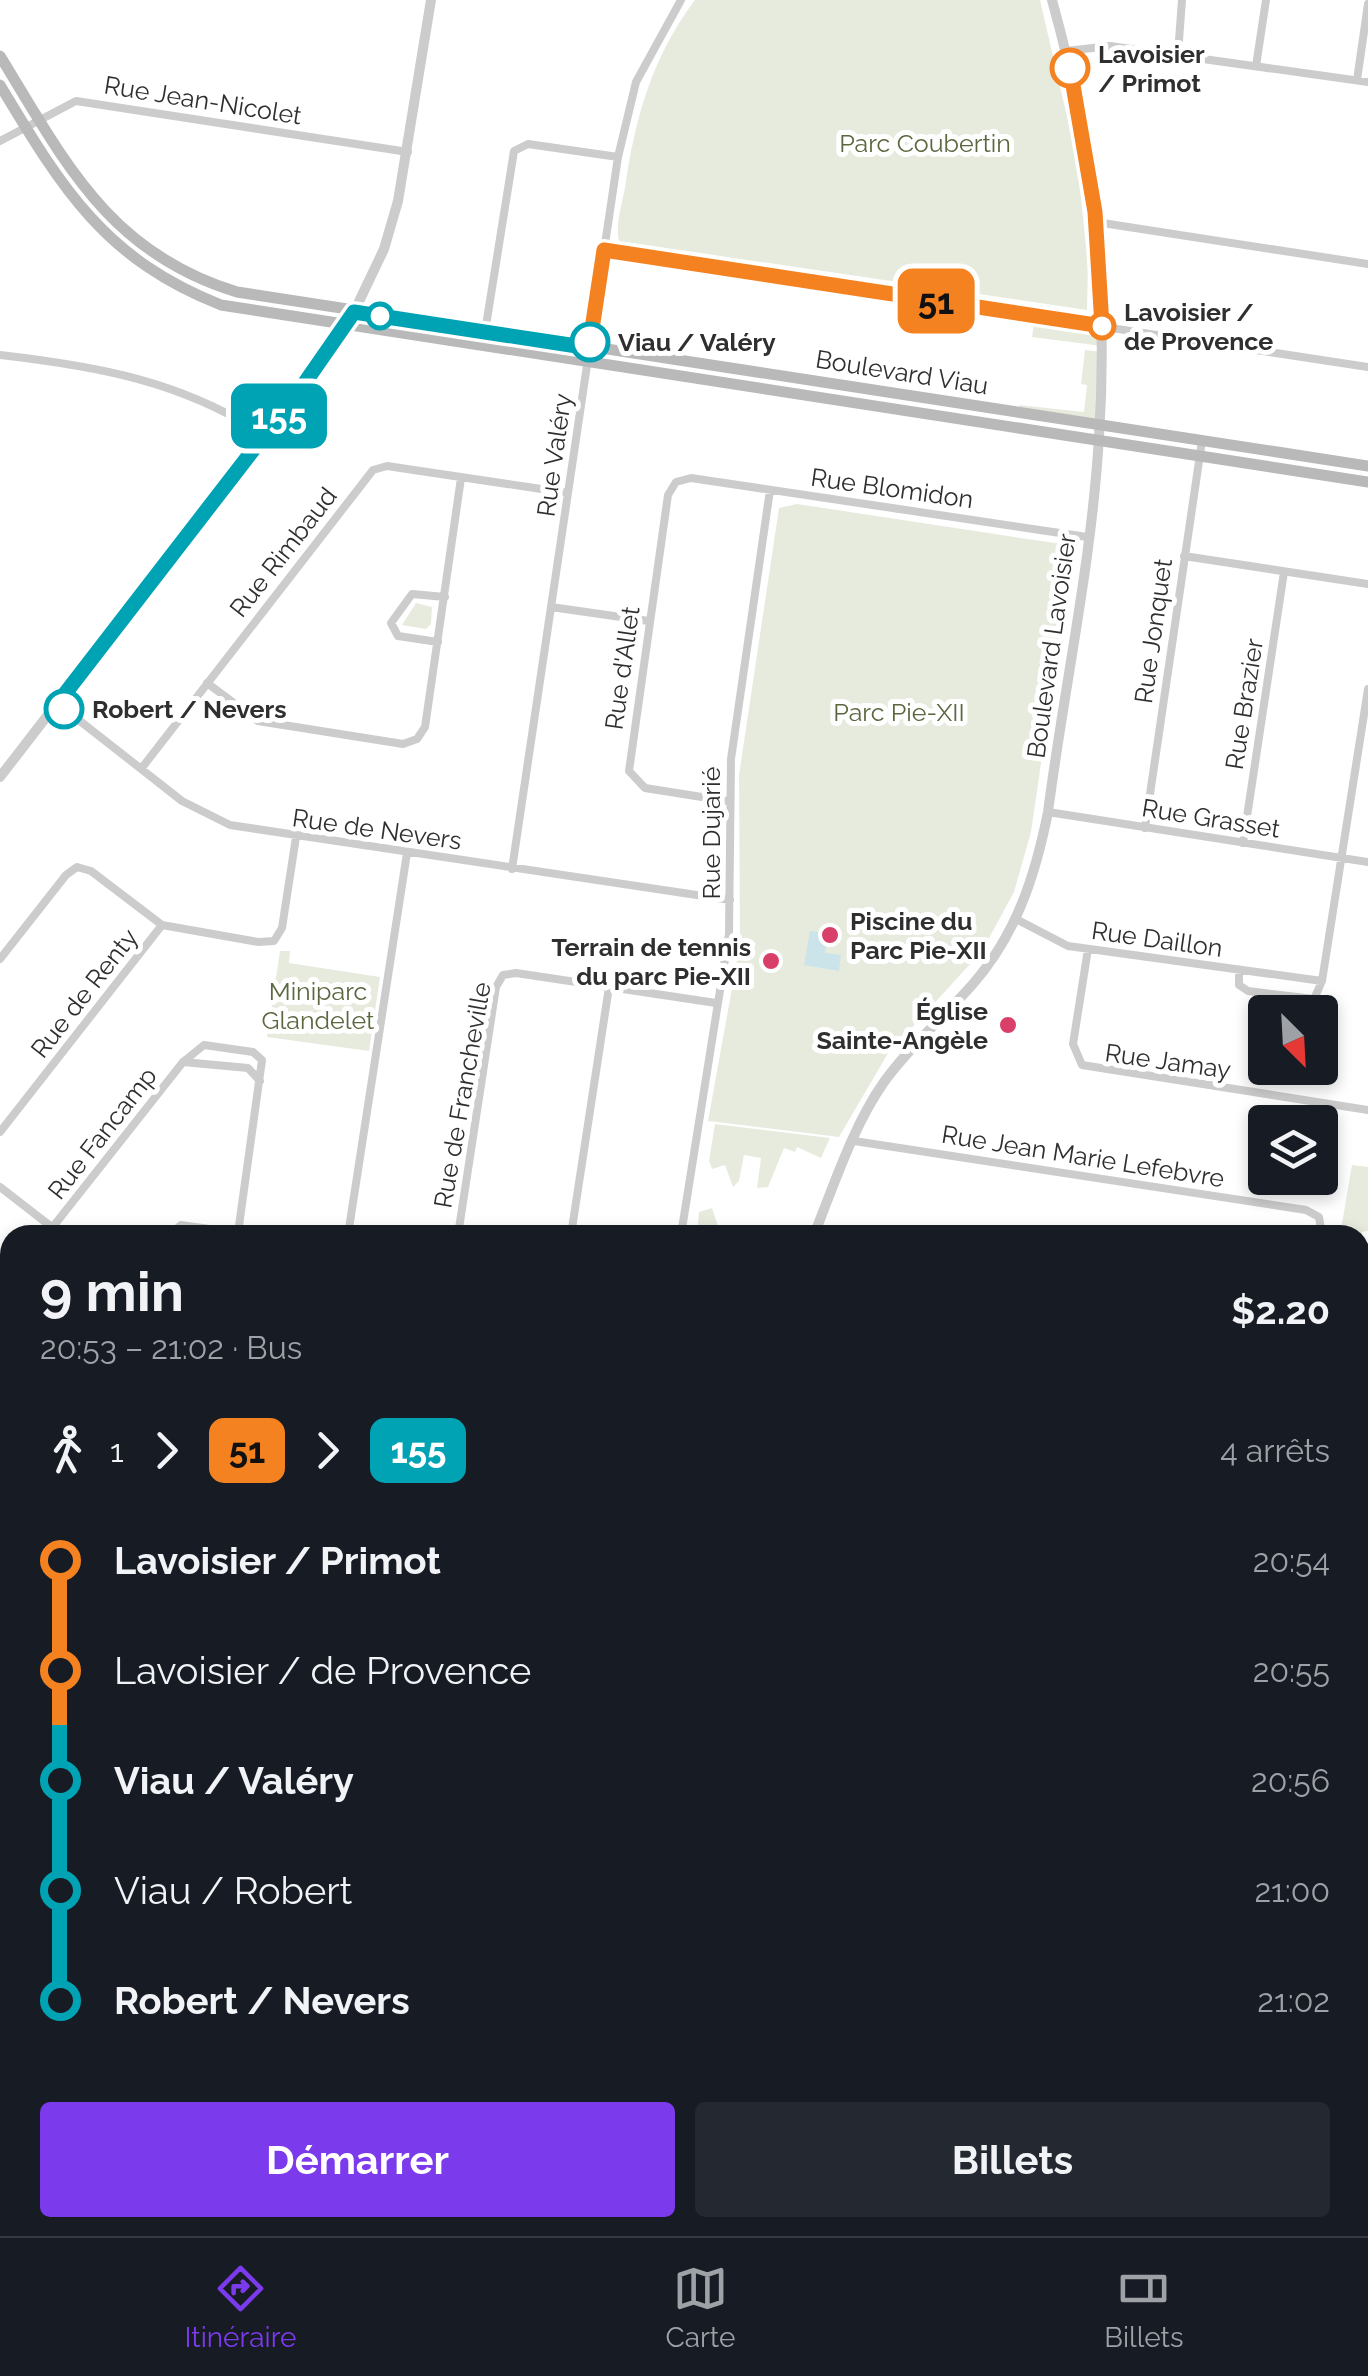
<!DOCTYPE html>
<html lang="fr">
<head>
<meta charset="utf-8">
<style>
	body { margin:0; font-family:Raleway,sans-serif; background:#242831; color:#f1f3f6; height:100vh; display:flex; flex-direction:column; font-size:38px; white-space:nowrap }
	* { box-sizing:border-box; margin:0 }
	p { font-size:32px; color:#9ea1a6 }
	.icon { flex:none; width:55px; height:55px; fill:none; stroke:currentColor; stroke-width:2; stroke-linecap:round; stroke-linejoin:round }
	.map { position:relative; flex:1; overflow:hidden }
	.details { position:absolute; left:0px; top:1225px; width:1370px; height:1012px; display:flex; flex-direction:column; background:#171b24; border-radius:30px 30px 0 0; box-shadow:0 5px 15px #0003 }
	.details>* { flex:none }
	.badge { padding:0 20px; border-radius:15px; font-size:35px; line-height:65px }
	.needle { width:65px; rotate:156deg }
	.tools { position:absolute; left:1248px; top:995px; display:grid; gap:20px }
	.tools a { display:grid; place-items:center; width:90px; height:90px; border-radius:10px; background:#171b24; box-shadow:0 5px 15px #0003; font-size:50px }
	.map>.badge { position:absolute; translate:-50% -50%; box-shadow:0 0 0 5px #fff }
	.legs { display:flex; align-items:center; gap:15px; height:110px; padding:0 40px; font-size:32px }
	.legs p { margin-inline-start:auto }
	.headline { display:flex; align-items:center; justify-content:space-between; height:170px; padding:0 40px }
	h1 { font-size:55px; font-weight:700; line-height:75px }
	.button { display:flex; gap:20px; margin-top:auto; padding:20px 40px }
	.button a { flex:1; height:115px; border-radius:10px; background:#7c3aed; color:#fff; font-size:40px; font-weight:700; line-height:115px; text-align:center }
	.button a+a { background:#242831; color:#f1f3f6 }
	ul { padding:0 40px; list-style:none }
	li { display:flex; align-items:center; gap:35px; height:110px; font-size:38px }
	li i { display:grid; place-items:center; width:15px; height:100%; margin:0 12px; background:currentColor }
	li i::after { content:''; width:25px; height:25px; margin:-12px; border:8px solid; border-radius:50%; background:#171b24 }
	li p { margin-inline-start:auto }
	li:first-child i { background:linear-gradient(#0000 50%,currentColor 0) }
	li:last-child i { background:linear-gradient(currentColor 50%,#0000 0) }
	.tabs { display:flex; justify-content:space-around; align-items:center; height:140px; border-top:2px solid #363941; background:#171b24; font-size:28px; color:#9ea1a6 }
	.tabs a { display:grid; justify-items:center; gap:5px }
	.tabs .on { color:#7c3aed }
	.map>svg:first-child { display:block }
</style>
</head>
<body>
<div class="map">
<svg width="1368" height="2236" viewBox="0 0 1368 2236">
	<rect width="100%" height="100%" fill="#fff"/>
	<path fill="#e7ebde" d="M 695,0 L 1040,0 L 1077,160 L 1088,265 L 1087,310 L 619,241 C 615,225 622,204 625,188 C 635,118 652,57 695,0 Z
		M 1035,316 L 1102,326 L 1102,346 L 1032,337 Z
		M 1085,350 L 1102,352 L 1100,425 L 1020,413 L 1019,405 L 1084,412 L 1087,385 L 1081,384 Z
		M 797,504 L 1068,545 L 1072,553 L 1031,832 L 1014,892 L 982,951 L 887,1055 L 839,1137 L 708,1121 L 740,944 L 739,775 L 779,508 Z
		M 416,603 L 432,607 L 431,624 L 426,629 L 402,625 Z
		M 280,951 L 290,951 L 289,963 L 380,977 L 369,1051 L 267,1037 Z
		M 715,1124 L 830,1138 L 821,1158 L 797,1147 L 795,1152 L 784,1148 L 768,1187 L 757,1188 L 761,1158 L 744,1155 L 739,1181 L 733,1187 L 725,1165 L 712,1169 L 709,1161 Z
		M 1352,1165 L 1368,1167 L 1368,1231 L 1362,1232 L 1360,1241 L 1360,1235 L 1340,1235 Z
		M 712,1208 L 721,1235 L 697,1235 L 699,1212 Z
		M 370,2228 L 593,2228 L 594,2236 L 364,2236 Z
		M 617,2228 L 865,2228 L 864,2236 L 806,2230 L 804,2236 L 619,2236 Z"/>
	<path fill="#cbe4e9" d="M 810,931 L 828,933 L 825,953 L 841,955 L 839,971 L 804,965 Z"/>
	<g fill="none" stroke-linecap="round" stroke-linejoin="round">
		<path stroke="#ccc" stroke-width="8" d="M 1066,51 L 1110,46 L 1368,82
			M 1178,54 L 1182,0
			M 1256,66 L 1266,0
			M 1357,80 L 1368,4
			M 0,141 L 76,101 L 408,152
			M 1096,222 L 1368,264
			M 604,251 L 1368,367
			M 485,332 L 514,151 L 528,144 L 618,157
			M 0,355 C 96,366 182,381 264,435
			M 1184,556 L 1368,584
			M 551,607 L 649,621
			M 438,642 L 398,636 L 391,623 L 412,594 L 445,597
			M 207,683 L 258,721 L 403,744 L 417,739 L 425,727 L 461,478
			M 57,703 L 182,801 L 230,825 L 730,900
			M 141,769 L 373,470 L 387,466 L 568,493
			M 727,801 L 645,788 L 629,771 L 668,495 L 676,482 L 691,478 L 1087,537
			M 1048,812 L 1368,862
			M 1145,828 L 1202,441
			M 1243,843 L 1284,572
			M 512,869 L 618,157 L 636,82 L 681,0
			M 1016,919 L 1068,946 L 1322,981 L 1368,689
			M 1088,949 L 1073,1044 L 1082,1065 L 1368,1110
			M 0,959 L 66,875 L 77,867 L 91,871 L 162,925 L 258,942 L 274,941 L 282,928 L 296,837
			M 1239,970 L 1239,985 L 1248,991 L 1314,999 L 1322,981
			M 183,1062 L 248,1068 L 260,1081
			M 0,1132 L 162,925
			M 854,1141 L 1306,1210 L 1319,1217 L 1322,1235
			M 0,1187 L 62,1235
			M 52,1228 L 183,1062 L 204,1045 L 253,1052 L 262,1060 L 238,1233
			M 170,1235 L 181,1225 L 252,1235
			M 348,1235 L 407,853
			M 458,1235 L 496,987 L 503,975 L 516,973 L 716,1003
			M 571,1235 L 609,987
			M 681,1235 L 729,934 L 731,759 L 770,490
			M 1360,1388 L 1368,1390
			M 1360,1495 L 1368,1497
			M 0,1509 L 10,1497
			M 0,1582 L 10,1583
			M 1360,1671 L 1368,1658
			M 0,1692 L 10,1694
			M 1360,1777 L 1368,1779
			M 0,1817 L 10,1818
			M 0,1958 L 10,1892
			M 1360,2013 L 1368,2014
			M 1360,2121 L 1368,2122
			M 0,2215 L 10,2224
			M 15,2228 L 34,2236 L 54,2228
			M 102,2228 L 107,2236
			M 1341,2228 L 1368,2232
			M 211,2236 L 217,2228
			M 982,2236 L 986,2228
			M 1105,2236 L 1107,2228"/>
		<path stroke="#ccc" stroke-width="10" d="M 0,777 L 299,390 L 354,312 L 384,249 L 398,201 L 431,0
			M 814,1235 C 834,1185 853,1126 884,1082 C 910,1046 943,1018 972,985 C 1016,935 1035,877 1048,812 C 1064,688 1092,561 1099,436 C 1109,288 1092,143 1052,0
			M 605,2228 L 607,2236"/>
		<path stroke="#b9b9b9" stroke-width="11" d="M 0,56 C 65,162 109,253 237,292 L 1368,466
			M 0,85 C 62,188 104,259 221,305 L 1368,482
			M 0,1316 L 10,1324
			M 0,1340 L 10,1347
			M 1360,1885 L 1368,1886
			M 1360,1904 L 1368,1905"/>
	</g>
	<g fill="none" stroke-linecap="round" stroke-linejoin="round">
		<g stroke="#fff" stroke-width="22">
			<path id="line-1" d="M 590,342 L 604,250 L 1102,326 L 1095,212 L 1070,68"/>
		</g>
		<g stroke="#fff" stroke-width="22">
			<path id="line-2" d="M 64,709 L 57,704 L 304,384 L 354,312 L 590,348 L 590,342"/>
		</g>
		<use href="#line-1" stroke="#f58220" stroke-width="15"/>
		<use href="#line-2" stroke="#00a3b4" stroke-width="15"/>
	</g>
	<g fill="#fff" stroke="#f58220" stroke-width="5">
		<circle cx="1070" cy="68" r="18"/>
		<circle cx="1102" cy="326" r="12"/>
	</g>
	<g fill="#fff" stroke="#00a3b4" stroke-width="5">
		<circle cx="380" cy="316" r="12"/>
		<circle cx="590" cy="342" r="18"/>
		<circle cx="64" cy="709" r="18"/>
	</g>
	<g fill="#d83f69" stroke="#fff" stroke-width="4">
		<circle cx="830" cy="935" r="10"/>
		<circle cx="771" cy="961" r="10"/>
		<circle cx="1008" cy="1025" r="10"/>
	</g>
	<g text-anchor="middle" stroke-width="10" stroke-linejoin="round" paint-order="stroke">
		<g font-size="25" font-weight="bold" fill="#2f2f2f" stroke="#fff" text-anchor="start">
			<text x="1098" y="63">Lavoisier<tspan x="1098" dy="29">/ Primot</tspan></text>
			<text x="1124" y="321">Lavoisier /<tspan x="1124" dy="29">de Provence</tspan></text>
			<text x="618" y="351">Viau / Valéry</text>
			<text x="92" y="718">Robert / Nevers</text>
		</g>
		<g font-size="25" fill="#2f2f2f" stroke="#fff">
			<text transform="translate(203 100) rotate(9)" y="9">Rue Jean-Nicolet</text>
			<text transform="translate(902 372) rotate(9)" y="9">Boulevard Viau</text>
			<text transform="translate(554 455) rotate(-82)" y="9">Rue Valéry</text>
			<text transform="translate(892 488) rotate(8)" y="9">Rue Blomidon</text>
			<text transform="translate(283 552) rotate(-52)" y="9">Rue Rimbaud</text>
			<text transform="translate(1153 631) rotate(-82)" y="9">Rue Jonquet</text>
			<text transform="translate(1051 646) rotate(-82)" y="9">Boulevard Lavoisier</text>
			<text transform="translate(622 668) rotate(-82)" y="9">Rue d'Allet</text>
			<text transform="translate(1244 704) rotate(-81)" y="9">Rue Brazier</text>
			<text transform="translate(1211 818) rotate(9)" y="9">Rue Grasset</text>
			<text transform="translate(377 829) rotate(8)" y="9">Rue de Nevers</text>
			<text transform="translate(711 833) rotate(-90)" y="9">Rue Dujarié</text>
			<text transform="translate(1157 939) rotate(8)" y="9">Rue Daillon</text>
			<text transform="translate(84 993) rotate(-52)" y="9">Rue de Renty</text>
			<text transform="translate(1168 1061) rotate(8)" y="9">Rue Jamay</text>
			<text transform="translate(462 1095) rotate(-80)" y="9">Rue de Francheville</text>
			<text transform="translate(102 1133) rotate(-52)" y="9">Rue Fancamp</text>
			<text transform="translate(1083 1156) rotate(9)" y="9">Rue Jean Marie Lefebvre</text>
		</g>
		<g font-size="25" fill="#5a673f" stroke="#fff">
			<text x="925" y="152">Parc Coubertin</text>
			<text x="899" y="721">Parc Pie-XII</text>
			<text x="318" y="1000">Miniparc<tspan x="318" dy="29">Glandelet</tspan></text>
		</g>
		<g font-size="25" font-weight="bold" fill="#2f2f2f" stroke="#fff" text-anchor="end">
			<text x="850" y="930" text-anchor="start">Piscine du<tspan x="850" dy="29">Parc Pie-XII</tspan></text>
			<text x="751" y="956">Terrain de tennis<tspan x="751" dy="29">du parc Pie-XII</tspan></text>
			<text x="988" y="1020">Église<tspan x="988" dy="29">Sainte-Angèle</tspan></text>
		</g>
	</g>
</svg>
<div class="tools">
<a><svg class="needle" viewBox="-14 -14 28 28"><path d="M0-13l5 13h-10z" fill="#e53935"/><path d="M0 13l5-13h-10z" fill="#9ea1a6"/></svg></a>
<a><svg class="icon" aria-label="layers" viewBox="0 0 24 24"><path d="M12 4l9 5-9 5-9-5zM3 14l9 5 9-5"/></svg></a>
</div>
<b class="badge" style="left:936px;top:301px;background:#f58220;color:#111">51</b>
<b class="badge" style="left:279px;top:416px;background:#00a3b4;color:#fff">155</b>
<section class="details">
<div class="headline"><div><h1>9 min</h1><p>20:53 – 21:02 · Bus</p></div><b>$2.20</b></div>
<div class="legs"><svg class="icon" aria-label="walk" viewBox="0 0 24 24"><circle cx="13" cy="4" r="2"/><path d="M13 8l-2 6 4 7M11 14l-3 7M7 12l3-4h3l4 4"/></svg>1<svg class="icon" aria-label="forward" viewBox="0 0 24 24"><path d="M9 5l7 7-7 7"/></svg><b class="badge" style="background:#f58220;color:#111">51</b><svg class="icon" aria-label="forward" viewBox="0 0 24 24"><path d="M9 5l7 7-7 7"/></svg><b class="badge" style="background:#00a3b4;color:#fff">155</b><p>4 arrêts</p></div>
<ul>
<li><i style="color:#f58220"></i><b>Lavoisier / Primot</b><p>20:54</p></li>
<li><i style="color:#f58220"></i><span>Lavoisier / de Provence</span><p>20:55</p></li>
<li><i style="color:#00a3b4"></i><b>Viau / Valéry</b><p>20:56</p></li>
<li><i style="color:#00a3b4"></i><span>Viau / Robert</span><p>21:00</p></li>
<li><i style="color:#00a3b4"></i><b>Robert / Nevers</b><p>21:02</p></li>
</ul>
<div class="button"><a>Démarrer</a><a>Billets</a></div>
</section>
</div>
<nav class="tabs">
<a class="on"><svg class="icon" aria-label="directions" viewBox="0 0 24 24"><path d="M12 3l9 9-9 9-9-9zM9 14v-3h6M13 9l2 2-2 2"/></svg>Itinéraire</a>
<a><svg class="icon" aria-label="map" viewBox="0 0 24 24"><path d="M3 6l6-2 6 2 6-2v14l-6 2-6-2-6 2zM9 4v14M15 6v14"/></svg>Carte</a>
<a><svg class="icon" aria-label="tickets" viewBox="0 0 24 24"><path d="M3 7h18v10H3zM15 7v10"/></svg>Billets</a>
</nav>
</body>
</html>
